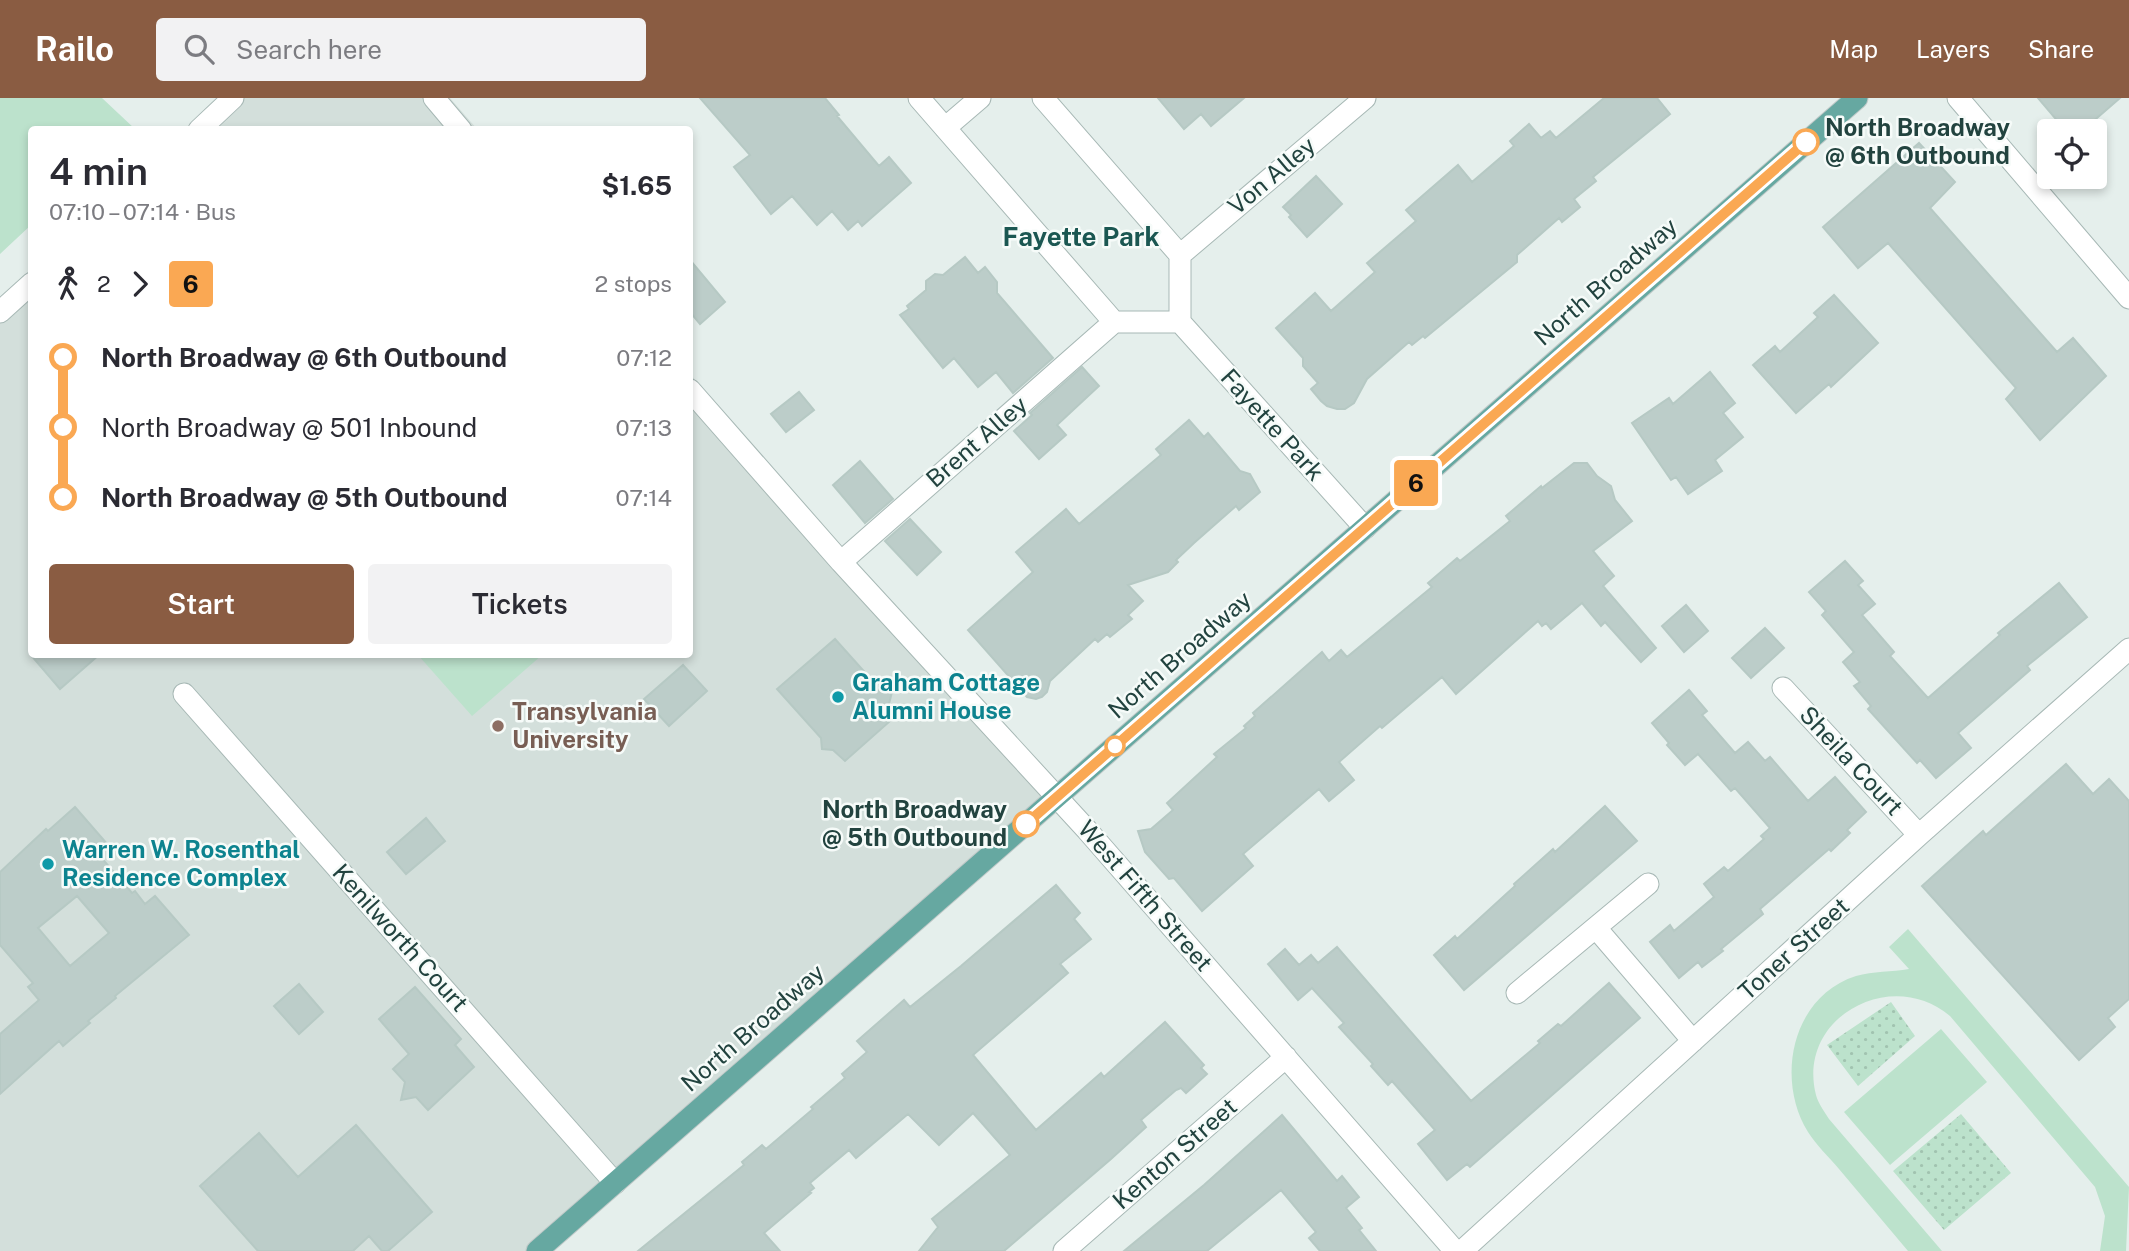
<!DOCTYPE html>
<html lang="en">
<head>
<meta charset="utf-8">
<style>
	body { margin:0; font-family:"Public Sans",sans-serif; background:#f2f2f3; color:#2b2b33; height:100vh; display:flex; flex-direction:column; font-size:26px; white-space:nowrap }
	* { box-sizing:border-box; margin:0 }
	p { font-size:23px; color:#7c7c81 }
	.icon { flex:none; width:38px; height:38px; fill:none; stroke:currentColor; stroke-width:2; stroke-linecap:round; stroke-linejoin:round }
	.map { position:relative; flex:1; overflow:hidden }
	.sheet { position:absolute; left:28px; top:28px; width:665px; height:532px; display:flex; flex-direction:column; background:#fff; border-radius:7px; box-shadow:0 4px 10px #0003 }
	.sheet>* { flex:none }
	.badge { padding:0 14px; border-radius:5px; font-size:24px; line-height:46px }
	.buttons { position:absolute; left:2037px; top:21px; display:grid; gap:14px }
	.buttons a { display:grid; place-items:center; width:70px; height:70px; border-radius:7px; background:#fff; box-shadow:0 4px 10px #0003; font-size:35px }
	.map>.badge { position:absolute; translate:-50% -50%; box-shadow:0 0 0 4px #fff }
	.legs { display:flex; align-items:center; gap:10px; height:77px; padding:0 21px; font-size:23px }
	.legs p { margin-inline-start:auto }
	.head { display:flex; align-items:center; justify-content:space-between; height:119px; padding:0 21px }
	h1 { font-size:38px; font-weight:600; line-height:52px }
	.cta { display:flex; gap:14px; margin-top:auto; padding:14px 21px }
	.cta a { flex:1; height:80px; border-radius:7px; background:#8a5c42; color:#fff; font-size:28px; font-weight:600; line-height:80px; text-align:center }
	.cta a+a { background:#f2f2f3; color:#2b2b33 }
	ul { padding:0 21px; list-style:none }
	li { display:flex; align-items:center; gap:24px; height:70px; font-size:26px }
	li i { display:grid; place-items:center; width:10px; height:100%; margin:0 9px; background:currentColor }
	li i::after { content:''; width:18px; height:18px; margin:-9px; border:5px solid; border-radius:50%; background:#fff }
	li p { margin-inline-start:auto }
	li:first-child i { background:linear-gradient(#0000 50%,currentColor 0) }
	li:last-child i { background:linear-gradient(currentColor 50%,#0000 0) }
	header { display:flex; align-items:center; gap:42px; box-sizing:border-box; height:98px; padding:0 35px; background:#8a5c42; color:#fff }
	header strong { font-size:33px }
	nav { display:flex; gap:38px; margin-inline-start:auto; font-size:24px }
	.search { width:490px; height:63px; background:#f2f2f3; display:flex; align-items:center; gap:18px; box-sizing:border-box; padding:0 24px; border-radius:7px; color:#7c7c81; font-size:26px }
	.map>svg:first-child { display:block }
</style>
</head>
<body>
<header>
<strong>Railo</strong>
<div class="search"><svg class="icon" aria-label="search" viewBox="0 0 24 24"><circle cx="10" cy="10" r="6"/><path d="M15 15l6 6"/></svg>Search here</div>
<nav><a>Map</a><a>Layers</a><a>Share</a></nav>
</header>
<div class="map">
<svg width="2129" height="1153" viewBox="0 0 2129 1153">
	<defs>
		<pattern id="park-dots" width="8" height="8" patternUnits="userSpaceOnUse" patternTransform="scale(1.75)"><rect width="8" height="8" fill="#bce2cc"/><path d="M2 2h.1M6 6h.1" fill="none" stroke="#a1c3b0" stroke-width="1.8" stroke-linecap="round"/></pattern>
	</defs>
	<rect width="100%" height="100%" fill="#e5efec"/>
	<path fill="#d3dfdb" d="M 234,0 L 450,0 L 477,31 L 198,32 Z
		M 31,179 L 32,556 L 690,556 L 690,276 L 1057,699 L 537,1153 L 0,1153 L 0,207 Z"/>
	<path fill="#bce2cc" d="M 0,0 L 102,0 L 135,31 L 32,32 L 31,127 L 0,156 Z
		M 418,557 L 542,557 L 472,618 Z
		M 1908,831 L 2129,1089 L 2126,1153 L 2100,1153 L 2105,1118 L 2095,1089 L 1950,918 C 1892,868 1796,919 1816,997 C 1818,1005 1824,1013 1829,1021 L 1942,1153 L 1908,1153 C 1885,1126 1862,1098 1839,1071 C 1829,1059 1816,1047 1808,1034 C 1775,981 1792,898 1856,878 C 1873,873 1892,874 1909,871 L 1889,849 Z
		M 1941,931 L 1987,984 L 1890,1067 L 1844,1014 Z"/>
	<path fill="url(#park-dots)" d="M 1891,904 L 1915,938 L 1858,988 L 1827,947 Z
		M 1961,1016 L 2011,1075 L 1944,1132 L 1893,1073 Z"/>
	<path fill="#bccdc9" stroke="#b6c9c4" stroke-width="2" fill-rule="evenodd" d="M 700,0 L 825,0 L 839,17 L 837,18 L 879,68 L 889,59 L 911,85 L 862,128 L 858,123 L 848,132 L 832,113 L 817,127 L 792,98 L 771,116 L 734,69 L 750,57 Z
		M 1158,0 L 1244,0 L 1211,28 L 1201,16 L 1184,31 Z
		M 1604,0 L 1657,0 L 1670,16 L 1593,79 L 1596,83 L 1574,101 L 1580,109 L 1562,124 L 1559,120 L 1517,157 L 1517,164 L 1425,240 L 1423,238 L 1412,247 L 1409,244 L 1367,281 L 1354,305 L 1345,311 L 1337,311 L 1327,308 L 1321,303 L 1311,291 L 1318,285 L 1303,268 L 1303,260 L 1276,230 L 1315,195 L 1331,213 L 1375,174 L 1367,165 L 1416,123 L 1406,112 L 1458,67 L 1472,84 L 1514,48 L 1510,43 L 1529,26 L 1541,40 L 1550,33 L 1556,40 Z
		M 2038,0 L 2120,0 L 2082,33 L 2066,33 Z
		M 1919,45 L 1955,84 L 1930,110 L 2057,254 L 2073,240 L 2106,278 L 2040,342 L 2006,301 L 2016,290 L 1888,145 L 1858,170 L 1823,129 Z
		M 1316,78 L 1342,106 L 1307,139 L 1289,119 L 1291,117 L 1283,109 Z
		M 965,159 L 978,175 L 985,169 L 997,184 L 997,195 L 1053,260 L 1013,295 L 996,274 L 978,289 L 954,260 L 943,270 L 900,217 L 909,211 L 907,208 L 926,192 L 926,183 L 935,176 L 943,177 Z
		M 690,162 L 725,204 L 700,226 L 690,214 Z
		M 1834,197 L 1878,245 L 1831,289 L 1829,286 L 1796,315 L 1753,267 L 1775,248 L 1780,254 L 1818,219 L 1814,215 Z
		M 1082,269 L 1099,288 L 1057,327 L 1066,337 L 1039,361 L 1014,333 L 1032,317 L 1030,315 Z
		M 1710,274 L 1735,305 L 1723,315 L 1743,339 L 1715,362 L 1722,373 L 1688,396 L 1676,379 L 1671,382 L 1632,325 L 1669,300 L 1673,306 Z
		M 799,294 L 814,312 L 786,334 L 771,316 Z
		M 1189,322 L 1204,339 L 1208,335 L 1240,373 L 1250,376 L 1260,394 L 1239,412 L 1236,408 L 1194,445 L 1176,462 L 1178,464 L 1168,474 L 1128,487 L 1143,503 L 1128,517 L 1132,521 L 1110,539 L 1107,536 L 1098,544 L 1095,541 L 1050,583 L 1047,594 L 1042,599 L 1036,601 L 1027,599 L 968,532 L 1033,474 L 1016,454 L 1066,411 L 1079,426 L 1161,357 L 1156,351 Z
		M 860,363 L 893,401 L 865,425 L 833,387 Z
		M 1574,365 L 1587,365 L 1597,378 L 1611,388 L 1615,402 L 1632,423 L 1593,453 L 1614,478 L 1603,488 L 1656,550 L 1641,564 L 1605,524 L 1601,528 L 1582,505 L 1551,531 L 1546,525 L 1542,528 L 1538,523 L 1456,596 L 1442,579 L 1382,630 L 1380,628 L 1339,664 L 1354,682 L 1329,703 L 1319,691 L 1243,756 L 1253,768 L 1202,813 L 1174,780 L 1169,781 L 1145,754 L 1138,733 L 1151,731 L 1173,712 L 1167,705 L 1217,659 L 1214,656 L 1246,630 L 1244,628 L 1255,618 L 1253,615 L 1322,554 L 1329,563 L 1341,552 L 1347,559 L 1432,489 L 1428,485 L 1457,460 L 1460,463 L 1510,423 L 1506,418 L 1541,388 L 1542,390 Z
		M 910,421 L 941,454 L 917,477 L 885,443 Z
		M 1845,463 L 1863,483 L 1858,487 L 1875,506 L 1862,517 L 1894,554 L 1890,558 L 1928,600 L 2000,537 L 1998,535 L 2059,485 L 2087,519 L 2027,568 L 2030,572 L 1958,635 L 1971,650 L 1936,680 L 1920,662 L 1917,665 L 1868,611 L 1871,608 L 1854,588 L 1860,584 L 1843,564 L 1854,554 L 1822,517 L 1826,513 L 1809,494 Z
		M 1686,507 L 1708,533 L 1684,554 L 1662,528 Z
		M 1765,530 L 1784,550 L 1751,580 L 1732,560 Z
		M 835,541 L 878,589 L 893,590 L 889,606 L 898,616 L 845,663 L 833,652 L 822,651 L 821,640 L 777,591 Z
		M 30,556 L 100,556 L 60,591 Z
		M 683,567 L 707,593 L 669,628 L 644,601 Z
		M 1689,592 L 1707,613 L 1702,617 L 1735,655 L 1748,644 L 1765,663 L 1770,659 L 1808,703 L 1835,679 L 1866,714 L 1847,732 L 1850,735 L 1831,753 L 1829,751 L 1760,811 L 1763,816 L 1721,851 L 1723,853 L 1702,869 L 1698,864 L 1679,880 L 1650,844 L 1670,827 L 1674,833 L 1714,799 L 1704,786 L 1724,769 L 1728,773 L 1764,741 L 1761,738 L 1770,730 L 1735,690 L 1731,693 L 1698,656 L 1685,667 L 1667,647 L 1669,645 L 1652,625 Z
		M 2066,666 L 2093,696 L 2109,681 L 2129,703 L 2129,901 L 2108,920 L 2115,929 L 2079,962 L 1922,788 L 1983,733 L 1986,737 Z
		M 1605,708 L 1637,743 L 1464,892 L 1434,857 L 1455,838 L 1457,841 L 1515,788 L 1514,786 L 1553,751 L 1555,754 Z
		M 75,709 L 108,747 L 98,756 L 132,795 L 135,793 L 145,806 L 155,798 L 189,837 L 115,898 L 116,900 L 88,923 L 90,925 L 63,948 L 59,943 L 0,996 L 0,936 L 39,902 L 28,889 L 33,885 L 0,847 L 0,774 L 46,731 L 48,733 ZM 77,798 L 109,835 L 70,868 L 38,830 Z
		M 426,720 L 445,743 L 406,776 L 387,754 Z
		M 1056,787 L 1080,815 L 1074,821 L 1091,841 L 1060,866 L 1068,875 L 973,957 L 1036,1032 L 1101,975 L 1104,979 L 1165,924 L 1204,967 L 1201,970 L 1207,976 L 1186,995 L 1181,990 L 1176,992 L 1141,1022 L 1146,1029 L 1111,1061 L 1004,1153 L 919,1153 L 938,1129 L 932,1121 L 1010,1057 L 973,1015 L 939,1047 L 908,1016 L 856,1060 L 849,1052 L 810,1085 L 814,1090 L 809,1094 L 811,1095 L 764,1135 L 780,1153 L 638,1153 L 744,1067 L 742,1064 L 762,1047 L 766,1051 L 813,1011 L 811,1009 L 845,980 L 842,976 L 867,954 L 857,943 L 904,902 L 910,909 L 961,868 Z
		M 1337,849 L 1471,1003 L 1540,945 L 1538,943 L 1558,926 L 1561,928 L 1609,885 L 1640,920 L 1470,1069 L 1467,1066 L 1447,1082 L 1418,1046 L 1435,1032 L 1392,983 L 1388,987 L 1371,968 L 1373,966 L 1339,929 L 1344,925 L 1312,890 L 1298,902 L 1268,866 L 1285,851 L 1299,867 L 1311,857 L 1318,865 Z
		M 299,886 L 323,914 L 299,936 L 274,908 Z
		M 415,889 L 461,941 L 455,947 L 474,969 L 428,1012 L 416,999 L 401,1002 L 405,984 L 393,971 L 409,956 L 379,921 Z
		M 1282,1017 L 1337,1083 L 1342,1078 L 1359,1099 L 1346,1110 L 1362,1130 L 1359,1132 L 1376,1153 L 1320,1153 L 1309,1140 L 1316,1134 L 1281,1092 L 1207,1153 L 1124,1153 L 1204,1087 Z
		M 356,1027 L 432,1114 L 388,1153 L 382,1153 L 369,1138 L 353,1153 L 258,1153 L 200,1088 L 259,1035 L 298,1079 Z"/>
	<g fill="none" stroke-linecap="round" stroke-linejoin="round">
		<g stroke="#a7b8b5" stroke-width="23">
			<path id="minor" d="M 434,0 L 461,32
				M 919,0 L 1114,224 L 1180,224
				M 1043,0 L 1180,157 L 1180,224 L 1365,430
				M 945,30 L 980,0
				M 199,32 L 233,0
				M 1180,157 L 1365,0
				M 0,214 L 32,185
				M 690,292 L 841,464 L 1087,732 L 1455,1153
				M 841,464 L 1114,224
				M 1783,590 L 1919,737
				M 184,596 L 615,1085
				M 1596,830 L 1693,943
				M 1517,895 L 1648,786
				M 1064,1153 L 1286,959
				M 1462,1153 L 1919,737 L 2129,551"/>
		</g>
		<g stroke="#a7b8b5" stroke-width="23">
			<path id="tertiary" d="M 1958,0 L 2129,200"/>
		</g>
		<g stroke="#c1cac9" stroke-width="23">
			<path id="primary" d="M 537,1153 L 1857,0"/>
		</g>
		<use href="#minor" stroke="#fff" stroke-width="21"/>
		<use href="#tertiary" stroke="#fff" stroke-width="21"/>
		<use href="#primary" stroke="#66a8a1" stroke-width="21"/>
	</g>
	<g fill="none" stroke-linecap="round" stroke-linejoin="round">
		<g stroke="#fff" stroke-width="16">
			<path id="line-1" d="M 1026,726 L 1806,44"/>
		</g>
		<use href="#line-1" stroke="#faa853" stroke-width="10"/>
	</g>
	<g fill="#fff" stroke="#faa853" stroke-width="3.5">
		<circle cx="1806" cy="44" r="12"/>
		<circle cx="1115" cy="648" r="9"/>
		<circle cx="1026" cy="726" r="12"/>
	</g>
	<g fill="#0f9aa8" stroke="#f6fbf9" stroke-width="2.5">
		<circle cx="838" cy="599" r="7"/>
		<circle cx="48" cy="766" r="7"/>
	</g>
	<circle fill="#8d6e63" stroke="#f6fbf9" stroke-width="2.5" cx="498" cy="628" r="7"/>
	<g text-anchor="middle" stroke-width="5" stroke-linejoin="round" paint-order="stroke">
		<g font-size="24" font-weight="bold" fill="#22433f" stroke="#f6fbf9" text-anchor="start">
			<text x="1825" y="38">North Broadway<tspan x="1825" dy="28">@ 6th Outbound</tspan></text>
			<text x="1007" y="720" text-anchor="end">North Broadway<tspan x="1007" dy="28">@ 5th Outbound</tspan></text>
		</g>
		<g font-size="24" fill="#22433f" stroke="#f6fbf9">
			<text transform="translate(1272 78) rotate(-40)" y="8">Von Alley</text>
			<text transform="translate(1606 184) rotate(-41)" y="8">North Broadway</text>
			<text transform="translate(1272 327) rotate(48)" y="8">Fayette Park</text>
			<text transform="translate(977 344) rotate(-41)" y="8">Brent Alley</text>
			<text transform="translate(1180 557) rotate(-41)" y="8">North Broadway</text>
			<text transform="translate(1851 663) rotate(47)" y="8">Sheila Court</text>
			<text transform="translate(1145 798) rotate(49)" y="8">West Fifth Street</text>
			<text transform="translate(400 840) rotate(48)" y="8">Kenilworth Court</text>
			<text transform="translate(1794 851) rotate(-42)" y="8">Toner Street</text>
			<text transform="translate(753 930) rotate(-41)" y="8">North Broadway</text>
			<text transform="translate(1175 1056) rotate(-41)" y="8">Kenton Street</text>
		</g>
		<g font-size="24" font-weight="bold" fill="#0d838f" stroke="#f6fbf9" text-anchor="start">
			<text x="852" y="593">Graham Cottage<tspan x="852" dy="28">Alumni House</tspan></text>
			<text x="62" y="760">Warren W. Rosenthal<tspan x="62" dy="28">Residence Complex</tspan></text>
		</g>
		<g font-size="24" font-weight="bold" fill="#785e54" stroke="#f6fbf9" text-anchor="start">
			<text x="512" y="622">Transylvania<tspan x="512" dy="28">University</tspan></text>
		</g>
		<g font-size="26" font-weight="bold" fill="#1b5752" stroke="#f6fbf9">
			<text x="1081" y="148">Fayette Park</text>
		</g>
	</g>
</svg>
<div class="buttons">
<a><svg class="icon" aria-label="locate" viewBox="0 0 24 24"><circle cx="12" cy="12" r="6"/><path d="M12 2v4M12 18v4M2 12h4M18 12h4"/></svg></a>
</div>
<b class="badge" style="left:1416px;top:385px;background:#faa853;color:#111">6</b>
<section class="sheet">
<div class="head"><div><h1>4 min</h1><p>07:10 – 07:14 · Bus</p></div><b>$1.65</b></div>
<div class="legs"><svg class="icon" aria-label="walk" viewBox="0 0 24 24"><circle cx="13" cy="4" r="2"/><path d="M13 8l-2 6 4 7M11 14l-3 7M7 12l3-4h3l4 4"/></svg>2<svg class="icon" aria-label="forward" viewBox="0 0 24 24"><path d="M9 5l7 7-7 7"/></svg><b class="badge" style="background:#faa853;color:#111">6</b><p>2 stops</p></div>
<ul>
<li><i style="color:#faa853"></i><b>North Broadway @ 6th Outbound</b><p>07:12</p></li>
<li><i style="color:#faa853"></i><span>North Broadway @ 501 Inbound</span><p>07:13</p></li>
<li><i style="color:#faa853"></i><b>North Broadway @ 5th Outbound</b><p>07:14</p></li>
</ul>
<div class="cta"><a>Start</a><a>Tickets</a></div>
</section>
</div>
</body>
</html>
